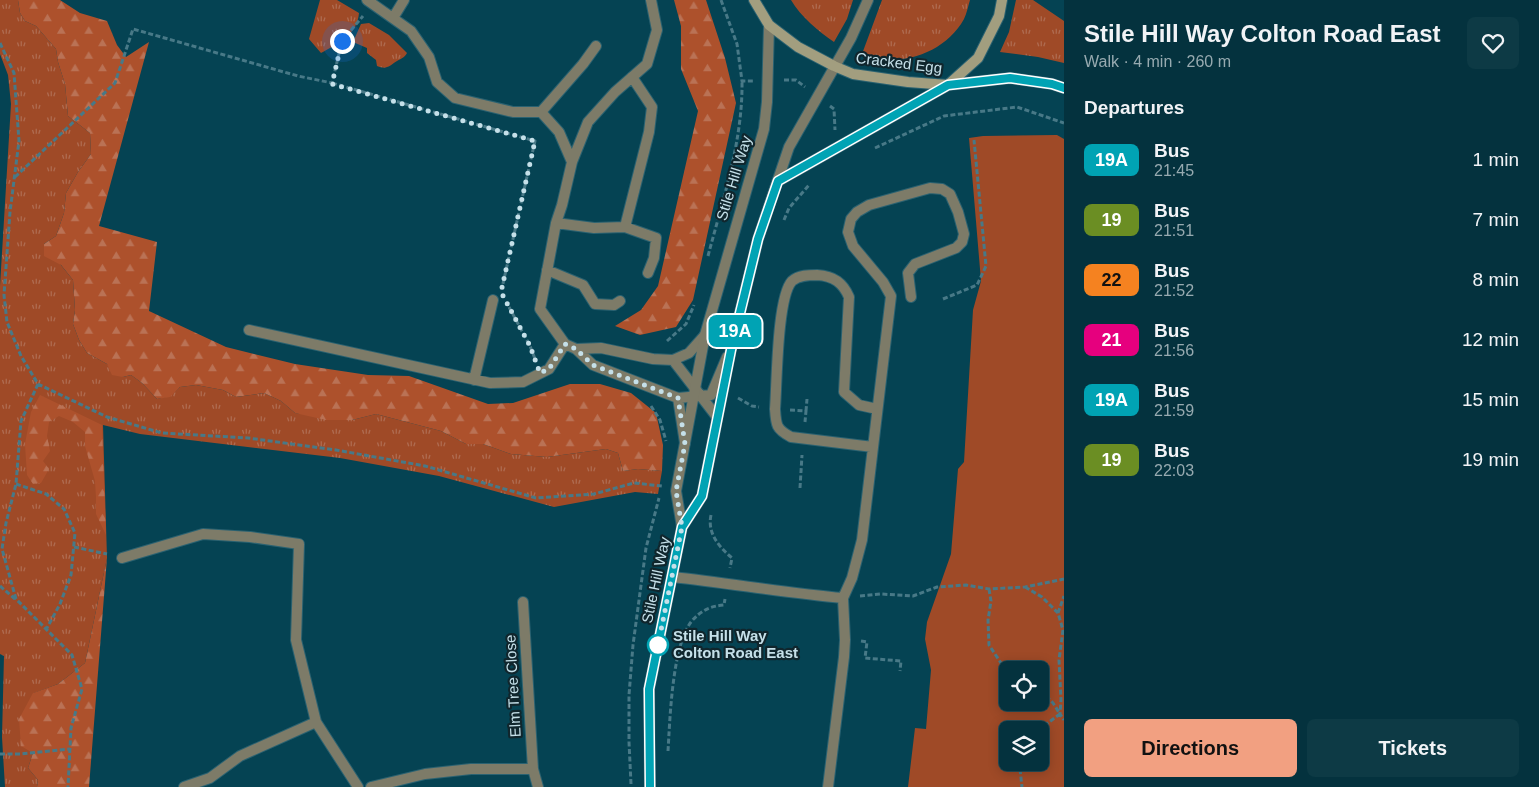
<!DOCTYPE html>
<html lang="en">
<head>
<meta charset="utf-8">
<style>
	body { margin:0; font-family:Helvetica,sans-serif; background:#0d3a45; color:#f1f3f6; height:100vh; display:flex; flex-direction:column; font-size:19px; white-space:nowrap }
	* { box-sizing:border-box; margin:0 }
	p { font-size:16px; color:#97aab0 }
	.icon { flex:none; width:28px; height:28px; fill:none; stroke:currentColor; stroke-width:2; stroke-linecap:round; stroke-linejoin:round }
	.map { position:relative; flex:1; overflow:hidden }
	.panel { display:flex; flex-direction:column; background:#04323e; width:475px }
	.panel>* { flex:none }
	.badge { padding:0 10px; border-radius:8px; font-size:18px; line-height:32px }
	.fabs { position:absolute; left:999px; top:661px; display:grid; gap:10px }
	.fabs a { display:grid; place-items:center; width:50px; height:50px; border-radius:8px; background:#04323e; box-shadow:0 2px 12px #0003,0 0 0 1px #254d58; font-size:25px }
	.you { position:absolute; width:25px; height:25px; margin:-12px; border:4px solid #fff; border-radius:50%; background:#1a73e8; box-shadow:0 0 0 8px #1a73e833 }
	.map>.badge { position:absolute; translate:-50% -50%; box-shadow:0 0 0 2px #fff }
	h2 { padding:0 20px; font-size:19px; line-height:45px }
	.round { display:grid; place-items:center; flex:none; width:52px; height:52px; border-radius:8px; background:#0d3a45 }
	.overview { display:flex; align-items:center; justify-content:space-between; height:85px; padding:0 20px }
	h1 { font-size:24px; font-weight:800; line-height:38px }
	.action { display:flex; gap:10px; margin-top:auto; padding:10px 20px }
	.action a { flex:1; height:58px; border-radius:8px; background:#f2a081; color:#111; font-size:20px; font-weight:800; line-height:58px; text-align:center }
	.action a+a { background:#0d3a45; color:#f1f3f6 }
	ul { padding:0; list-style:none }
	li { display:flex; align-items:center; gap:15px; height:60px; padding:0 20px }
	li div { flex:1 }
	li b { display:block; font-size:19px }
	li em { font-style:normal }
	li .badge { min-width:55px; font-weight:700; text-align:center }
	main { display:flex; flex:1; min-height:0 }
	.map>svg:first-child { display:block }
</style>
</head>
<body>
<main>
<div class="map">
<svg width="1064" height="787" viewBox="0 0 1064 787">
	<defs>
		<pattern id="grass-tufts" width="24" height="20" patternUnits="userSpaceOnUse" patternTransform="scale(1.25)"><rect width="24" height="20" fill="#9f4a27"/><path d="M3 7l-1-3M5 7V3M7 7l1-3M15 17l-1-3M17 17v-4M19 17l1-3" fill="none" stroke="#af6c51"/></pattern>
		<pattern id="forest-firs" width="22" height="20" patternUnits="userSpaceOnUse" patternTransform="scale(1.25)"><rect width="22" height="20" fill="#ad512c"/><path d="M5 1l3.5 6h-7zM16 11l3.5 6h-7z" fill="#ba7255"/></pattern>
	</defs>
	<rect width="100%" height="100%" fill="#054353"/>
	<path fill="url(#grass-tufts)" d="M 0,0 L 18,0 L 20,13 L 25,21 L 36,26 L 56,49 L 58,62 L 65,84 L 68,116 L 90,133 L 91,154 L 78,172 L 66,193 L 64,213 L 56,236 L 44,244 L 73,280 L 75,310 L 73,324 L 79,340 L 87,353 L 107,364 L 123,377 L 131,375 L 142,383 L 157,399 L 170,396 L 180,387 L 196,385 L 223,390 L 236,397 L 264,393 L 281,401 L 295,413 L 352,420 L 376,414 L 441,431 L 466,444 L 483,444 L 511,454 L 547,457 L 606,449 L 618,453 L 623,471 L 638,469 L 662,471 L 658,494 L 635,492 L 554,507 L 439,476 L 340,458 L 140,434 L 103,425 L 107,558 L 85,663 L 58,684 L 34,693 L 33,753 L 28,768 L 38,780 L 37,787 L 5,787 L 2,737 L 4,656 L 0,654 L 0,286 L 11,104 L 8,75 L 0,54 Z
		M 320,0 L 337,0 L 359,13 C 357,35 339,43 321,53 L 309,39 Z
		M 791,0 L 853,0 L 847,19 L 834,42 C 818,31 801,17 791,0 Z
		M 882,0 L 970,0 C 968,6 967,13 964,19 C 949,46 919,60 889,60 C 880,60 871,56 862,54 Z
		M 1016,0 L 1033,0 L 1064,21 L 1064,63 L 1038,57 L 1000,52 L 1009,32 Z
		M 369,23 L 389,35 L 407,53 C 404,58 402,58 397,61 C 389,66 387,70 377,66 L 376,60 L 367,53 L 367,48 L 353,42 L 361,24 Z"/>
	<path fill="url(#forest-firs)" d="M 18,0 L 60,0 L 80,13 L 107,21 L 117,45 L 126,57 L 149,42 L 99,226 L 157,242 L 149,311 L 226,347 L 295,364 L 368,375 L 409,376 L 488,404 L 513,403 L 570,384 L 600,384 L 631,393 L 656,413 L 663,445 L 662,471 L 638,469 L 623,471 L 618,453 L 606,449 L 547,457 L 511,454 L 483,444 L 466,444 L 441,431 L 376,414 L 352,420 L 326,420 L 295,413 L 281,401 L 264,393 L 236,397 L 223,390 L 196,385 L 180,387 L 170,397 L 157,399 L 142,383 L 131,375 L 123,377 L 112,375 L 107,364 L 87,353 L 79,340 L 73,324 L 75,310 L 73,280 L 61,265 L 44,256 L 44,244 L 56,236 L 64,213 L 66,193 L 78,172 L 91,154 L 90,133 L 68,116 L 65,84 L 58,62 L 56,49 L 36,26 L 25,21 L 20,13 Z
		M 674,0 L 706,0 L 725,58 L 736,103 L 693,300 L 676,327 L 640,335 L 615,326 L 641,310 L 658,286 L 698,111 L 681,69 L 681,26 Z
		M 40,395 L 102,425 L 106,535 L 96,514 L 96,497 L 95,481 L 85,446 L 85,432 L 73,422 L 59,416 L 49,422 L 47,436 L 50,451 L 43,461 L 49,469 L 41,483 L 33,484 L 27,475 L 25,444 L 31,412 Z
		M 107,558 L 89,787 L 37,787 L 38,780 L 28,768 L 33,753 L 21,746 L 19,719 L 33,693 L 58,684 L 85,663 Z"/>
	<path fill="#9f4a27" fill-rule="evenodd" d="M 1057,135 L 1064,139 L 1064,787 L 908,787 L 915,728 L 926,729 L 931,670 L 925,639 L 927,622 L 951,554 L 958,469 L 964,462 L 973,310 L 981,281 L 969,138 L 983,136 ZM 1008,670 L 1040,670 L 1040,702 L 1008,702 ZM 1008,730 L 1040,730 L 1040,762 L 1008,762 Z"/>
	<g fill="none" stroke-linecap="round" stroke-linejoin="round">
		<g stroke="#2b6271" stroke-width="12">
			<path id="service" d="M 367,0 L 411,31 L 429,57 L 437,82 L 455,98 L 513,112 L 541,112 L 583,64 L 596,46
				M 393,18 L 404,0
				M 541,112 L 559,132 L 572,162
				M 556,223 L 594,228 L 625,227 L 649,132 L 652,107 L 632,77
				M 625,227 L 656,238 L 654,258 L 648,273
				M 547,270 L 583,285 L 595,304 L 614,305 L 620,301
				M 249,330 L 490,383 L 523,382 L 549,369 L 565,344
				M 565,344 L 540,309 L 556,223 L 562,205 L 572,162 L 588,122 L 615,92 L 647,64 L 657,30 L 651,0
				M 565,344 L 576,349 L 593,365 L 678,398 L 685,443
				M 576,349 L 601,348 L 653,359 L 673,360 L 689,353 L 705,335
				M 673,360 L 717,417
				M 474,380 L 493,300
				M 678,398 L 711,395 L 727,357
				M 873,447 L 791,437 C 776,429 776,425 775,409 C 777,383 777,297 792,281 C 799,275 809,275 817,275 C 834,276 843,283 849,297 L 844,392 L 859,405 L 877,409
				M 672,577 C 729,583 786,593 843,598 L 852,578 L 862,540 L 891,296 L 883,282 L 853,246 L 848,232 L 851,219 L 857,212 L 869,205 L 930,188 L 942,189 L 950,194 L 958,212 L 964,234 L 962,242 L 956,248 L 915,264 L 908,273 L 911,297
				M 828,787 L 844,657 L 845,640 L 843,598"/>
		</g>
		<g stroke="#2b6271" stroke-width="12">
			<path id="minor" d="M 122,558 L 203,534 L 250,537 L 299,544 L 296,640 L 316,722 L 358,787
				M 533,769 L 538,787
				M 184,787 L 210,778 L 240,756 L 316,722
				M 371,787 L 425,774 L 471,769 L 533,769 L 523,602"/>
		</g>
		<g stroke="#2b6271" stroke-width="12">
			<path id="tertiary" d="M 778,181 L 948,85
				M 682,527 L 676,491 L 705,335 L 764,129 L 767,102 L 769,25
				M 650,787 L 649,689 L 682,527 L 702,496 L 731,349 L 758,239 L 789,147 L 851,38 L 868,0"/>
		</g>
		<g stroke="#2b6271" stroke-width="12">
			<path id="secondary" d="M 754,0 L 769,25 L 798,47 L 834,66 L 853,74 L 908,82 L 948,85 L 1010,78 L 1052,84 L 1064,88
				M 948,85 L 978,58 L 999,16 L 1002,0"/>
		</g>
		<path stroke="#487987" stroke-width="3" stroke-dasharray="5 2.5" stroke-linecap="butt" d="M 721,0 L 737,44 L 742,81 L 753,81
			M 0,43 L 14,73 L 19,141 L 10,212 L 4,295 L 7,322 L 21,356 L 38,384 L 107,417 L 162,433 L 248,438 L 336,450 L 425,466 L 536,498 L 594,494 L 634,483 L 662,486
			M 784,80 L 796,80 L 805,87
			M 332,83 L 535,141 L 502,288
			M 830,106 L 834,109 L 835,130
			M 875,148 L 944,116 L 1017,107 L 1064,123
			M 15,177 L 115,83 L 133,29 L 298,76 L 332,83 L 342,41 L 363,16
			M 784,220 L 789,208 L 809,185
			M 708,256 C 723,199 743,140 742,81
			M 943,299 L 977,285 L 986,266 L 974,140
			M 509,307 L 530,346 L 535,359
			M 667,341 L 686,324 L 694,305
			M 38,384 L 21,421 L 16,484 L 6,523 L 2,549 L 16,599 L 72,655 L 82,689 L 71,728 L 68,787
			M 738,398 L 752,406 L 759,407
			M 651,406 L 660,420 L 666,441
			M 790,410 L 806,411 L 805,422
			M 806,411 L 807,399
			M 16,484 L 46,494 L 64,509 L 75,533 L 71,575 L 60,604 L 47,628
			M 800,488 L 802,455
			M 711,515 C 707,533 719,547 732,558 L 730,568
			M 74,547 L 107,554
			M 0,586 L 15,599
			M 1025,587 L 1042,597 L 1058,613 L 1063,630 L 1059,660 L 1061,700 L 1060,714 L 1064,720
			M 989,589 L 991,601 L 988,620 L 989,645 L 1003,666 L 1009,670
			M 860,596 L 881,594 L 913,596 L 937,587 L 966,585 L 989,589 L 1025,587 L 1064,579
			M 1058,613 L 1064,596
			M 861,641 L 867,642 L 865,658 L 901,661 L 900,671
			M 1038,730 L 1060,714 L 1053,703 L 1040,690
			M 668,751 C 670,719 672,647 691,622 C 700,611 710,606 724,605 L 725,599
			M 0,754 L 21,754 L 70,749
			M 1022,762 L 1020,769 L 1022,787
			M 631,784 L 629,742 L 629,695 L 633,645 L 646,548 L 659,498"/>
		<use href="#service" stroke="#7d7b68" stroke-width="10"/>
		<use href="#minor" stroke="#7d7b68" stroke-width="10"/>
		<use href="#tertiary" stroke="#7d7b68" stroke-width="10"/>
		<use href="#secondary" stroke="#a29e7f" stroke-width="10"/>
	</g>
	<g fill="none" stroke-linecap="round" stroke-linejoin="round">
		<g stroke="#fff" stroke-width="11">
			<path id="line" d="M 650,787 L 649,689 L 682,527 L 702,496 L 731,350 L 758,239 L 778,181 L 948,85 L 1010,78 L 1052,84 L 1064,88"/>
		</g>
		<use href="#line" stroke="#00a3b4" stroke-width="8"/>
		<path stroke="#c5e0e9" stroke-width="5" stroke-dasharray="0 9" d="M 342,41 L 332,84 L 535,141 L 501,292 L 530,346 L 540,373 L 549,369 L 565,344 L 576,349 L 593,365 L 678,398 L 685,444 L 676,491 L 682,527 L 658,645"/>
	</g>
	<circle fill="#fff" stroke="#00a3b4" stroke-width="2.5" cx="658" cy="645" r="10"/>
	<g text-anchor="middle" stroke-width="4.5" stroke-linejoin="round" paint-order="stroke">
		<g font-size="15" fill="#c5e0e9" stroke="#10262d">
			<text transform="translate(899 63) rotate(7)" y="5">Cracked Egg</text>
			<text transform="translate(734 178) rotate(-73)" y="5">Stile Hill Way</text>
			<text transform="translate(656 580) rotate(-78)" y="5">Stile Hill Way</text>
			<text transform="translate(513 686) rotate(-93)" y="5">Elm Tree Close</text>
		</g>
		<g font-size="15" font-weight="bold" fill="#c5e0e9" stroke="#10262d" text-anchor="start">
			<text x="673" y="641">Stile Hill Way<tspan x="673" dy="17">Colton Road East</tspan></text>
		</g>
	</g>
</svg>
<div class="fabs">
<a><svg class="icon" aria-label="locate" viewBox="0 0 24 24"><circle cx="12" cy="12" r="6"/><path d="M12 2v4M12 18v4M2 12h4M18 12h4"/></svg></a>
<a><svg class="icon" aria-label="layers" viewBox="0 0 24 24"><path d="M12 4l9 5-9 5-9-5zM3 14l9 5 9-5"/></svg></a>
</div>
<div class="you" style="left:342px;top:41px"></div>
<b class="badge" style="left:735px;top:331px;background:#00a3b4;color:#fff">19A</b>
</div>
<section class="panel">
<div class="overview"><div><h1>Stile Hill Way Colton Road East</h1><p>Walk · 4 min · 260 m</p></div><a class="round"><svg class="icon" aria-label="heart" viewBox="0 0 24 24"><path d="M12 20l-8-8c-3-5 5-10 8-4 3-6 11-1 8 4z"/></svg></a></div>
<h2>Departures</h2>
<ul>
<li><span class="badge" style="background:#00a3b4;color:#fff">19A</span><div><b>Bus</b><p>21:45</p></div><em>1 min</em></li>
<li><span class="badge" style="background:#6b8e23;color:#fff">19</span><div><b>Bus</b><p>21:51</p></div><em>7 min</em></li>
<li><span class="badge" style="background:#f58220;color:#111">22</span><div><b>Bus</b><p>21:52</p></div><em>8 min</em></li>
<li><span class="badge" style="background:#e6007e;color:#fff">21</span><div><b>Bus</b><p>21:56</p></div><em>12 min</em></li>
<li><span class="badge" style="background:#00a3b4;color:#fff">19A</span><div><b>Bus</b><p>21:59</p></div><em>15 min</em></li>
<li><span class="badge" style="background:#6b8e23;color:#fff">19</span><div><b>Bus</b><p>22:03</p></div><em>19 min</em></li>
</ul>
<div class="action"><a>Directions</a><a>Tickets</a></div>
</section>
</main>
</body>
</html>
